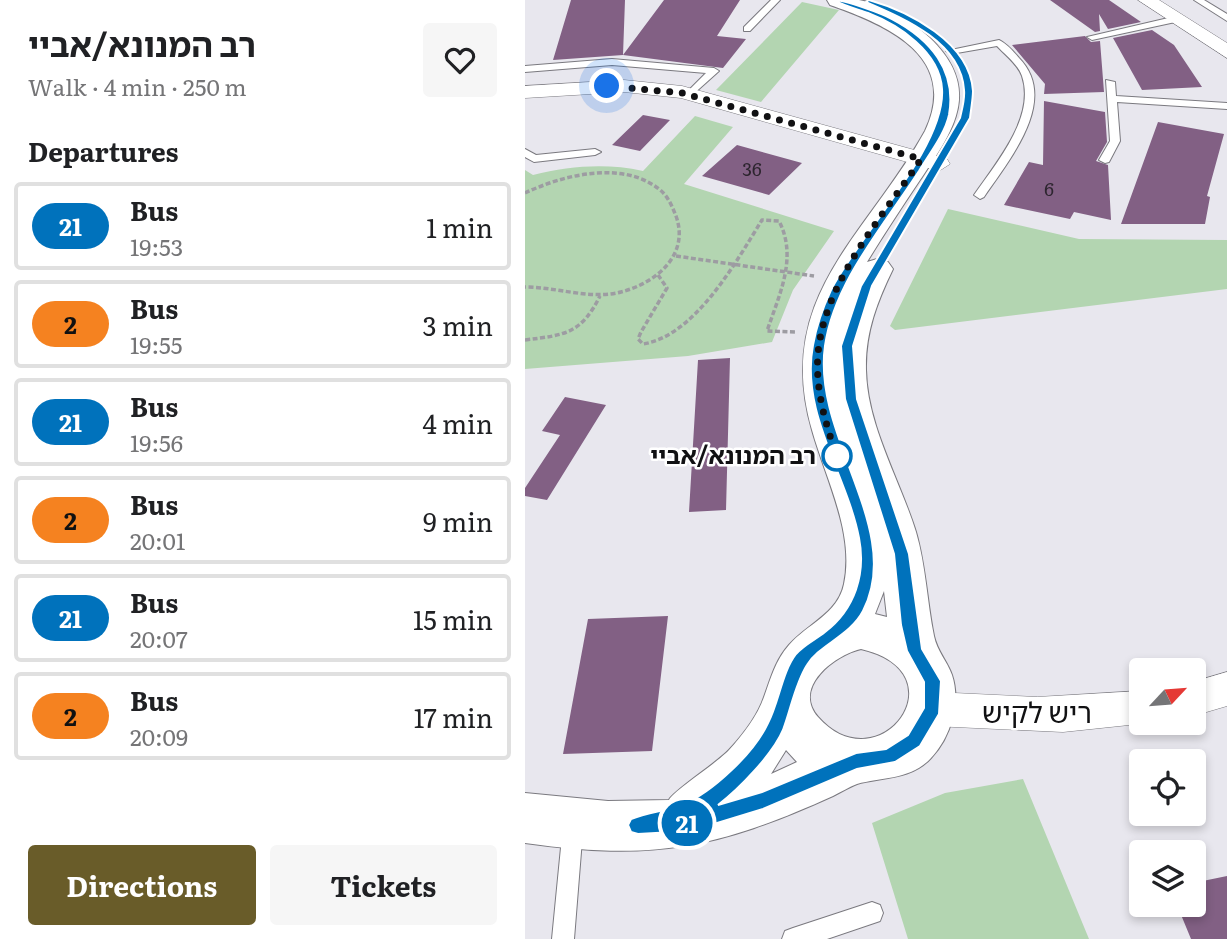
<!DOCTYPE html>
<html lang="en">
<head>
<meta charset="utf-8">
<style>
	body { margin:0; font-family:Literata,"Noto Sans Hebrew",serif; background:#f6f6f6; color:#202124; height:100vh; display:flex; flex-direction:column; font-size:26px; white-space:nowrap }
	* { box-sizing:border-box; margin:0 }
	p { font-size:23px; color:#757577 }
	.icon { flex:none; width:38px; height:38px; fill:none; stroke:currentColor; stroke-width:2; stroke-linecap:round; stroke-linejoin:round }
	.map { position:relative; flex:1; overflow:hidden }
	.drawer { display:flex; flex-direction:column; background:#fff; width:525px }
	.drawer>* { flex:none }
	.badge { padding:0 14px; border-radius:23px; font-size:24px; line-height:46px }
	.needle { width:46px; rotate:64deg }
	.controls { position:absolute; left:604px; top:658px; display:grid; gap:14px }
	.controls a { display:grid; place-items:center; width:77px; height:77px; border-radius:7px; background:#fff; box-shadow:0 4px 10px #0003; font-size:35px }
	.you { position:absolute; width:35px; height:35px; margin:-18px; border:5px solid #fff; border-radius:50%; background:#1a73e8; box-shadow:0 0 0 10px #1a73e833 }
	.map>.badge { position:absolute; translate:-50% -50%; box-shadow:0 0 0 4px #fff }
	h2 { padding:0 28px; font-size:26px; line-height:63px }
	.round { display:grid; place-items:center; flex:none; width:74px; height:74px; border-radius:7px; background:#f6f6f6 }
	.overview { display:flex; align-items:center; justify-content:space-between; height:119px; padding:0 28px }
	h1 { font-size:33px; font-weight:700; line-height:52px }
	.primary-button { display:flex; gap:14px; margin-top:auto; padding:14px 28px }
	.primary-button a { flex:1; height:80px; border-radius:7px; background:#695c29; color:#fff; font-size:28px; font-weight:700; line-height:80px; text-align:center }
	.primary-button a+a { background:#f6f6f6; color:#202124 }
	ul { padding:0; list-style:none }
	li { display:flex; align-items:center; gap:21px; height:88px; margin:0 14px 10px; padding:0 14px; border:4px solid #e0e0e0; border-radius:7px }
	li div { flex:1 }
	li b { display:block; font-size:26px }
	li em { font-style:normal }
	li .badge { min-width:77px; font-weight:700; text-align:center }
	main { display:flex; flex:1; min-height:0 }
	.map>svg:first-child { display:block }
</style>
</head>
<body>
<main>
<section class="drawer">
<div class="overview"><div><h1>רב המנונא/אביי</h1><p>Walk · 4 min · 250 m</p></div><a class="round"><svg class="icon" aria-label="heart" viewBox="0 0 24 24"><path d="M12 20l-8-8c-3-5 5-10 8-4 3-6 11-1 8 4z"/></svg></a></div>
<h2>Departures</h2>
<ul>
<li><span class="badge" style="background:#0072bc;color:#fff">21</span><div><b>Bus</b><p>19:53</p></div><em>1 min</em></li>
<li><span class="badge" style="background:#f58220;color:#111">2</span><div><b>Bus</b><p>19:55</p></div><em>3 min</em></li>
<li><span class="badge" style="background:#0072bc;color:#fff">21</span><div><b>Bus</b><p>19:56</p></div><em>4 min</em></li>
<li><span class="badge" style="background:#f58220;color:#111">2</span><div><b>Bus</b><p>20:01</p></div><em>9 min</em></li>
<li><span class="badge" style="background:#0072bc;color:#fff">21</span><div><b>Bus</b><p>20:07</p></div><em>15 min</em></li>
<li><span class="badge" style="background:#f58220;color:#111">2</span><div><b>Bus</b><p>20:09</p></div><em>17 min</em></li>
</ul>
<div class="primary-button"><a>Directions</a><a>Tickets</a></div>
</section>
<div class="map">
<svg width="702" height="939" viewBox="0 0 702 939">
	<rect width="100%" height="100%" fill="#e8e7ee"/>
	<path fill="#b3d5b1" d="M 277,2 L 314,10 L 236,102 L 191,90 Z
		M 170,116 L 208,127 L 159,184 L 309,231 L 268,290 L 247,342 L 163,356 L 0,369 L 0,170 L 8,175 C 45,166 81,163 118,171 Z
		M 423,209 L 554,239 L 702,240 L 702,289 L 370,330 L 365,326 Z
		M 498,779 L 564,939 L 383,939 L 347,823 L 420,793 Z"/>
	<path fill="#826084" d="M 46,0 L 100,0 L 98,55 L 139,0 L 215,0 L 192,36 L 221,39 L 198,68 L 98,55 L 28,60 Z
		M 525,0 L 584,0 L 616,22 L 583,29 L 574,14 L 575,31 L 570,32 Z
		M 627,30 L 649,45 L 677,87 L 617,90 L 588,38 Z
		M 560,36 L 566,42 L 575,41 L 579,92 L 519,94 L 520,84 L 487,45 Z
		M 519,101 L 580,112 L 582,142 L 571,161 L 583,165 L 586,220 L 549,212 L 545,219 L 479,205 L 504,162 L 518,165 Z
		M 118,115 L 145,120 L 115,151 L 87,145 Z
		M 633,122 L 699,134 L 682,196 L 685,197 L 680,224 L 596,224 Z
		M 212,145 L 277,163 L 244,195 L 177,176 Z
		M 205,358 L 201,510 L 164,512 L 173,360 Z
		M 40,397 L 81,405 L 22,500 L 0,496 L 0,488 L 35,435 L 17,431 Z
		M 143,616 L 127,751 L 38,754 L 63,619 Z
		M 702,876 L 702,939 L 666,939 L 652,905 L 668,905 L 668,883 Z"/>
	<g fill="none" stroke-linecap="round" stroke-linejoin="round">
		<g stroke="#7a797f" stroke-width="2">
			<path id="lane" d="M 246,0 L 255,0 L 225,31 L 219,31 L 219,27 Z
				M 669,0 L 679,0 L 702,14 L 702,21 Z
				M 652,16 L 655,17 L 655,21 L 567,40 L 562,37 Z
				M 474,40 C 482,44 488,51 494,58 C 535,100 484,160 459,197 L 455,199 L 449,195 C 471,163 511,117 497,76 C 493,64 480,55 472,46 L 426,54 L 421,51 Z
				M 87,59 L 189,68 L 194,71 L 165,97 L 160,94 L 181,73 L 87,65 L 0,72 L 0,66 Z
				M 581,80 L 590,82 L 591,96 L 702,103 L 702,109 L 592,102 L 595,141 L 584,162 L 580,163 L 574,160 L 585,141 Z
				M 0,149 L 11,155 L 70,149 L 76,152 L 70,155 L 9,162 L 0,157 Z
				M 48,817 L 55,820 L 58,827 L 49,939 L 27,939 L 38,827 L 41,820 Z
				M 347,902 L 355,905 L 358,913 L 355,921 L 302,939 L 257,939 L 260,931 L 268,928 Z"/>
		</g>
		<g stroke="#7a797f" stroke-width="1">
			<path id="street" d="M 613,0 L 634,0 L 702,43 L 702,58 Z
				M 99,80 L 157,86 L 422,159 L 425,164 L 414,171 L 156,98 L 99,92 L 0,98 L 0,86 Z
				M 702,672 L 702,706 L 668,716 L 668,682 Z
				M 616,691 L 616,723 L 623,723 L 538,732 L 408,726 L 394,721 L 389,709 L 394,697 L 408,692 L 512,697 Z"/>
		</g>
		<g stroke="#7a797f" stroke-width="2">
			<path id="secondary" d="M 302,0 C 312,0 324,0 334,0 C 358,4 388,22 405,38 C 458,89 429,130 395,180 C 377,207 359,234 342,262 L 352,259 L 363,262 L 368,269 C 352,302 340,333 341,370 C 342,426 375,480 391,532 C 401,566 402,602 409,636 C 412,651 422,661 427,675 C 436,702 426,737 406,758 C 386,780 357,777 332,784 C 324,787 316,792 308,796 C 191,849 128,861 0,843 L 0,793 L 83,801 L 144,800 C 147,792 192,763 204,750 C 217,736 233,715 239,697 C 246,678 250,661 264,645 C 282,624 313,614 319,584 C 330,533 300,477 287,430 C 248,296 343,235 400,131 C 435,57 363,25 305,5 ZM 359,591 L 362,617 L 350,614 ZM 336,649 C 439,673 354,786 293,717 C 267,687 310,655 336,649 ZM 261,750 L 272,762 L 246,774 Z"/>
		</g>
		<path stroke="#9d9ca2" stroke-width="3.5" stroke-dasharray="5 2.5" stroke-linecap="butt" d="M 0,193 C 38,175 97,160 134,189 C 143,196 147,206 151,216 C 165,255 131,283 96,292 C 65,300 32,287 0,287
			M 151,256 L 289,276
			M 133,275 L 142,288 L 116,332 L 113,339 L 118,344 C 170,336 211,262 237,220 L 254,221 C 273,258 254,295 242,331 L 270,332
			M 0,340 C 40,335 56,334 75,296"/>
		<use href="#lane" fill="#fff" fill-rule="evenodd"/>
		<use href="#street" fill="#fff" fill-rule="evenodd"/>
		<use href="#secondary" fill="#fff" fill-rule="evenodd"/>
	</g>
	<path fill="#0072bc" stroke="#fff" stroke-width="2" d="M 309,0 C 320,0 356,13 367,19 C 405,39 432,70 424,115 C 420,134 404,154 394,171 C 360,224 309,282 300,346 C 287,437 380,530 338,611 C 325,636 294,645 282,665 C 270,684 266,709 258,730 C 248,754 214,789 193,805 L 237,792 L 331,753 L 361,749 L 383,735 L 399,708 L 399,682 L 382,651 L 376,625 L 369,554 L 320,399 L 316,346 L 336,286 L 435,118 C 437,109 440,99 439,90 C 436,42 378,18 341,2 L 344,0 C 383,11 445,42 448,91 C 448,99 446,109 445,118 L 347,286 L 328,346 L 332,399 L 384,554 L 397,649 L 416,681 L 414,714 L 395,746 L 370,762 L 332,769 L 238,809 L 166,831 L 113,834 L 106,832 L 103,825 L 106,819 C 122,812 141,811 157,805 C 188,792 229,753 243,723 C 254,702 257,672 271,654 C 280,644 290,640 300,632 C 330,609 341,574 334,538 C 322,475 275,413 288,345 C 291,328 299,305 306,290 C 333,236 421,147 417,89 C 415,52 374,25 343,13 C 332,9 319,6 309,0 Z"/>
	<g fill="none" stroke-linecap="round" stroke-linejoin="round">
		<path stroke="#111113" stroke-width="7" stroke-dasharray="0 12.6" d="M 82,86 L 157,93 L 396,159 C 359,215 304,276 294,345 C 288,385 301,427 315,464 L 312,456"/>
	</g>
	<circle fill="#fff" stroke="#0072bc" stroke-width="3.5" cx="312" cy="456" r="14"/>
	<g text-anchor="middle" stroke-width="5" stroke-linejoin="round" paint-order="stroke">
		<g font-size="18" fill="#2d252f">
			<text x="227" y="176">36</text>
			<text x="524" y="196">6</text>
		</g>
		<g font-size="24" font-weight="bold" fill="#111113" stroke="#fff" text-anchor="end">
			<text x="291" y="464">רב המנונא/אביי</text>
		</g>
		<g font-size="28" fill="#111113" stroke="#fff">
			<text x="512" y="723">ריש לקיש</text>
		</g>
	</g>
</svg>
<div class="controls">
<a><svg class="needle" viewBox="-14 -14 28 28"><path d="M0-13l5 13h-10z" fill="#e53935"/><path d="M0 13l5-13h-10z" fill="#757577"/></svg></a>
<a><svg class="icon" aria-label="locate" viewBox="0 0 24 24"><circle cx="12" cy="12" r="6"/><path d="M12 2v4M12 18v4M2 12h4M18 12h4"/></svg></a>
<a><svg class="icon" aria-label="layers" viewBox="0 0 24 24"><path d="M12 4l9 5-9 5-9-5zM3 14l9 5 9-5"/></svg></a>
</div>
<div class="you" style="left:82px;top:86px"></div>
<b class="badge" style="left:162px;top:823px;background:#0072bc;color:#fff">21</b>
</div>
</main>
</body>
</html>
